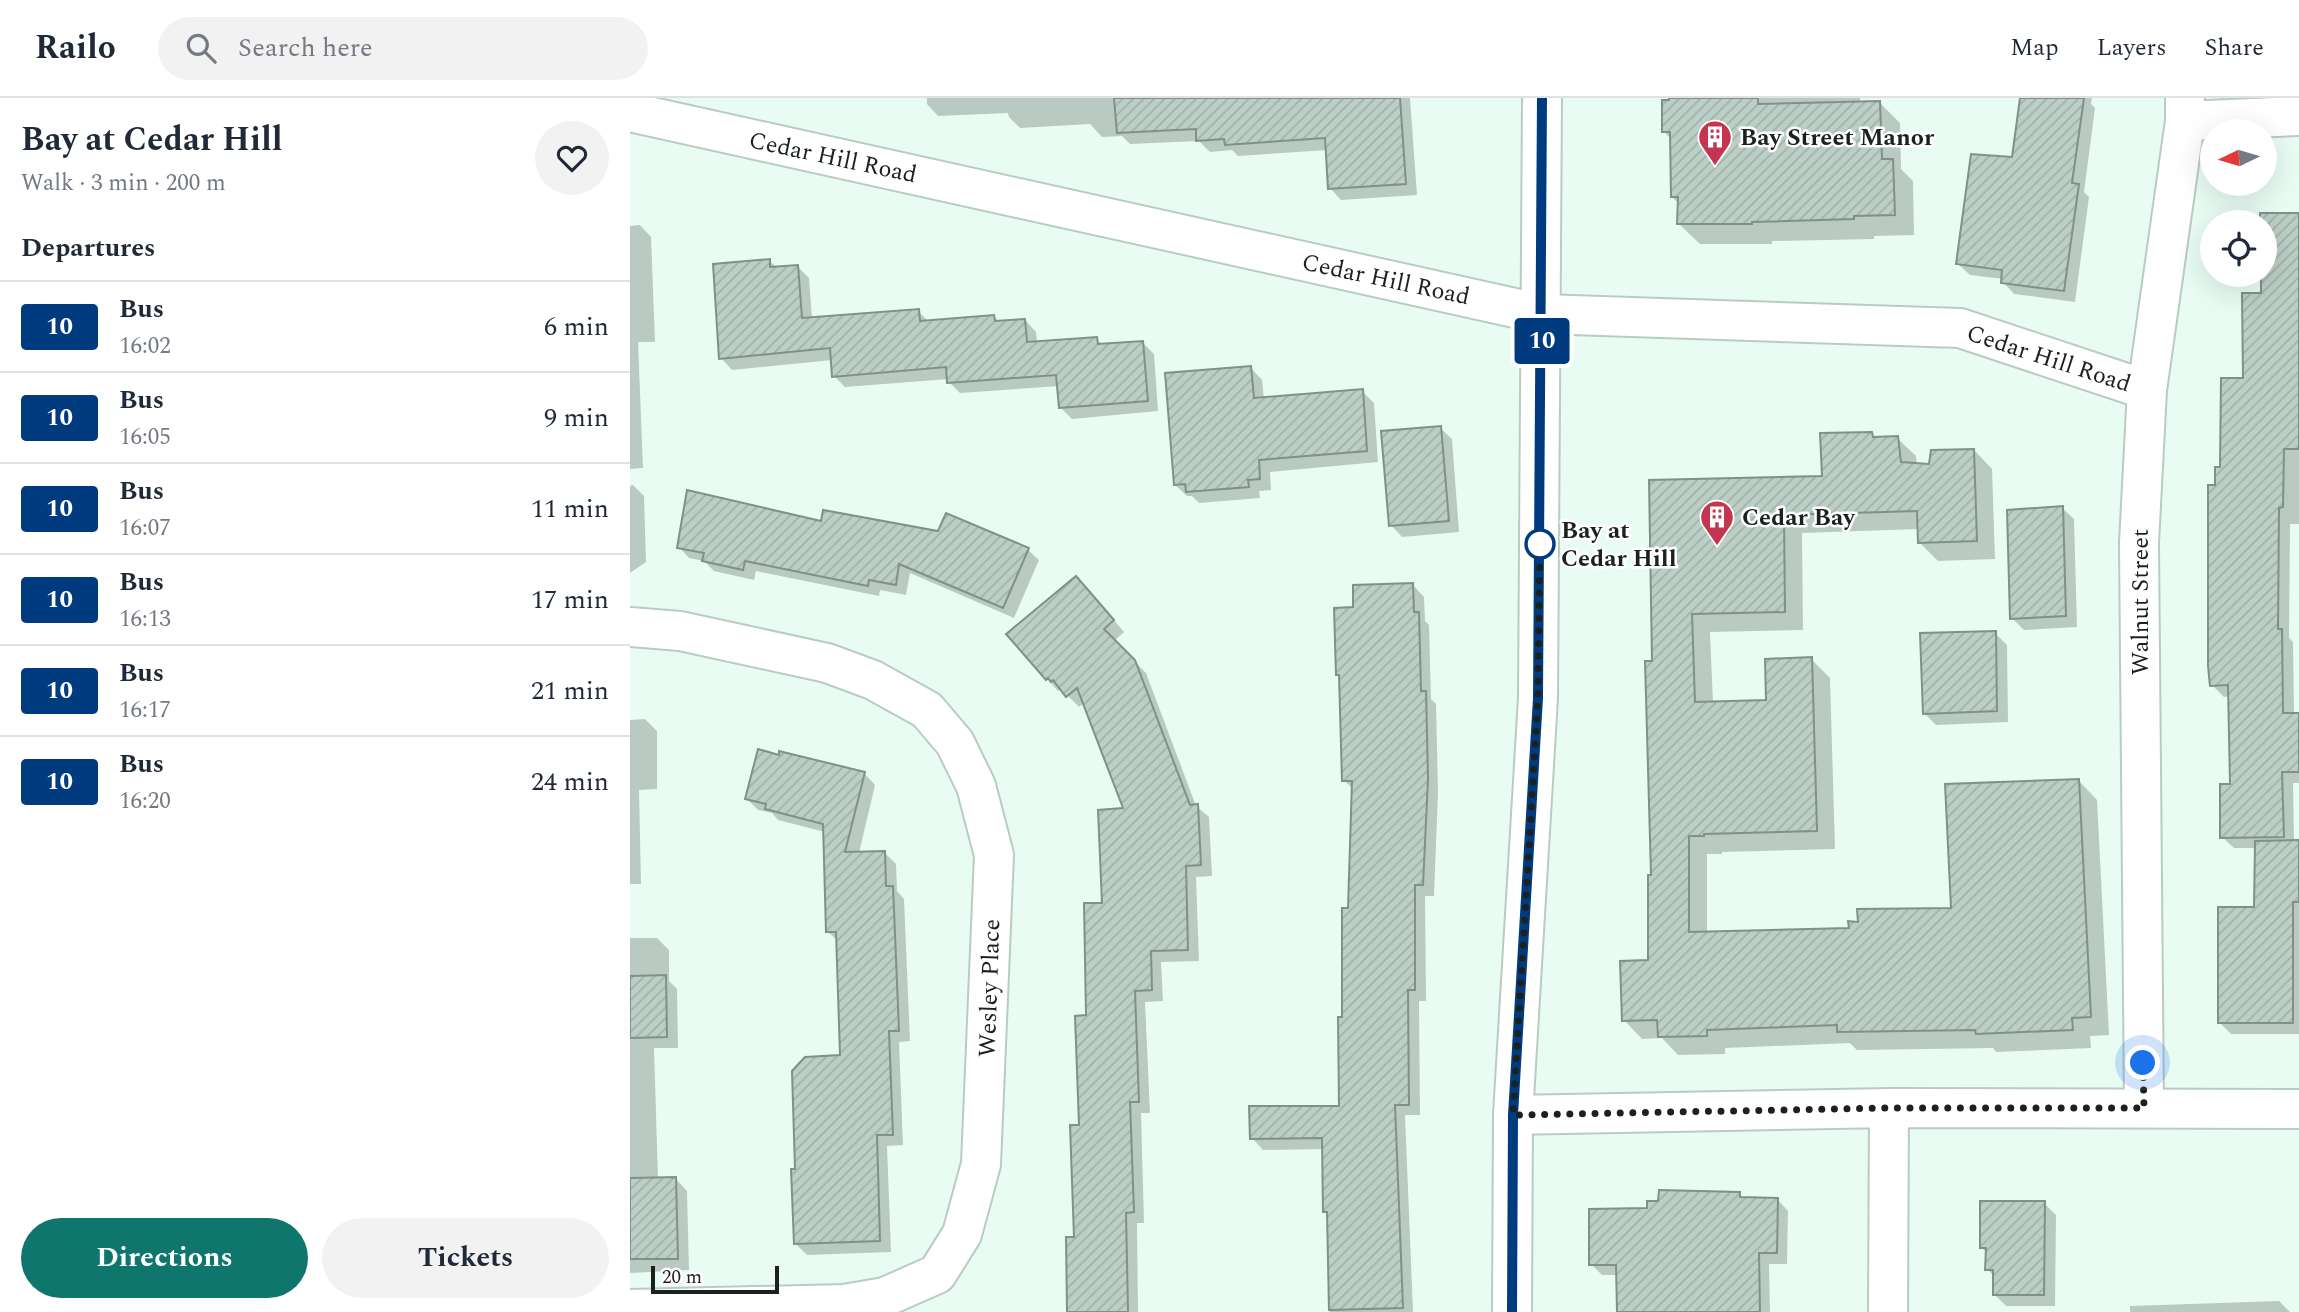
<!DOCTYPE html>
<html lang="en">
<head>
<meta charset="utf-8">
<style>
	body { margin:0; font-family:Spectral,serif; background:#f2f2f3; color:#1f2937; height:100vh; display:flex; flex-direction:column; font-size:26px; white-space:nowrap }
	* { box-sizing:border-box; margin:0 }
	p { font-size:23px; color:#747a83 }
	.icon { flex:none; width:38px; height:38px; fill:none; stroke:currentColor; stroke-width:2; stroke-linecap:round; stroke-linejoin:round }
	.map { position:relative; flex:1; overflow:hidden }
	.side { display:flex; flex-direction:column; background:#fff; width:630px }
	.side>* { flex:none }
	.badge { padding:0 14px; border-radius:5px; font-size:24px; line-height:46px }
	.needle { width:46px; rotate:265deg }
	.controls { position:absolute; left:1570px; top:21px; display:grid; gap:14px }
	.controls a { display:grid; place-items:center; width:77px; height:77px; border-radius:50%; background:#fff; box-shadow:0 7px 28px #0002; font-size:35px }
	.scale { position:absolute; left:21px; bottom:18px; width:128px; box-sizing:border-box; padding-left:7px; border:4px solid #1b221e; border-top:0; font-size:19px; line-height:24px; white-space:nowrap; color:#1b221e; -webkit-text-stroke:5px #fff; paint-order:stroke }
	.you { position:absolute; width:35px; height:35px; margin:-18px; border:5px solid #fff; border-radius:50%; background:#1a73e8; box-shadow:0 0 0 10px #1a73e833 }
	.map>.badge { position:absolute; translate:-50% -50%; box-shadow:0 0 0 4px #fff }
	h2 { padding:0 21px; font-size:26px; line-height:63px }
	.round { display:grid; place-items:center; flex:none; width:74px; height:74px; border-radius:37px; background:#f2f2f3 }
	.headline { display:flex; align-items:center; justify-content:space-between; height:119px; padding:0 21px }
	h1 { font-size:33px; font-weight:700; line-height:52px }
	.action { display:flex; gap:14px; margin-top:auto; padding:14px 21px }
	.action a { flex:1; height:80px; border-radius:42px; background:#0f766e; color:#fff; font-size:28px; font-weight:700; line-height:80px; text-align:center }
	.action a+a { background:#f2f2f3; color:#1f2937 }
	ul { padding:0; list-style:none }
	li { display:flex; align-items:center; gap:21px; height:91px; padding:0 21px; border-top:2px solid #e0e1e3 }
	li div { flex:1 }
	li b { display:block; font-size:26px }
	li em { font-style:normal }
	li .badge { min-width:77px; font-weight:700; text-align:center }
	header { display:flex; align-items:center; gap:42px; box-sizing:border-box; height:98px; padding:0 35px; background:#fff; border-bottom:2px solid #e0e1e3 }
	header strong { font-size:33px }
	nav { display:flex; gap:38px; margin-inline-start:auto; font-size:24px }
	.search { width:490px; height:63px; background:#f2f2f3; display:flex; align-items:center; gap:18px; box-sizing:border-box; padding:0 24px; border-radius:38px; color:#747a83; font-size:26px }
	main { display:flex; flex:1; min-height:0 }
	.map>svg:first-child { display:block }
</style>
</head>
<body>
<header>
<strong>Railo</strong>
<div class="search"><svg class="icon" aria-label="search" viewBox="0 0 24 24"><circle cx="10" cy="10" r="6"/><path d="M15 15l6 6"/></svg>Search here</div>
<nav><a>Map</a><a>Layers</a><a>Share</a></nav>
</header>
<main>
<section class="side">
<div class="headline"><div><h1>Bay at Cedar Hill</h1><p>Walk · 3 min · 200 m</p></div><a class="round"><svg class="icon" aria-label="heart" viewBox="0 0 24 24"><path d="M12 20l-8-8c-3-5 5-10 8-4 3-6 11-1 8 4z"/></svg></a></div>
<h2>Departures</h2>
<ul>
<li><span class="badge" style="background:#003b80;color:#fff">10</span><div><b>Bus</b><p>16:02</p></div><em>6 min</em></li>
<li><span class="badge" style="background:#003b80;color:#fff">10</span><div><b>Bus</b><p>16:05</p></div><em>9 min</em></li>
<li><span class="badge" style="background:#003b80;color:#fff">10</span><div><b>Bus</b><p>16:07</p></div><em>11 min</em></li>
<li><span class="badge" style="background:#003b80;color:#fff">10</span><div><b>Bus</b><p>16:13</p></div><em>17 min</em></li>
<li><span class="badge" style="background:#003b80;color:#fff">10</span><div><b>Bus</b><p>16:17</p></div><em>21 min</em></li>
<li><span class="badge" style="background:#003b80;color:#fff">10</span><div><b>Bus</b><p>16:20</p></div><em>24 min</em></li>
</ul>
<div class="action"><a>Directions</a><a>Tickets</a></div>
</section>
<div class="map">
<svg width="1669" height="1214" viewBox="0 0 1669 1214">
	<defs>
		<pattern id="building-hatch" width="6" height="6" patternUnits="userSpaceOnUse" patternTransform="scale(1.75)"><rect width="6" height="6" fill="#bccfc6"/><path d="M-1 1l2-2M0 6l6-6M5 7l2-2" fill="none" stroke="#a1b1aa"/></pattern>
	</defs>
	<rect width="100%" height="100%" fill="#e9fcf3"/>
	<path fill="#0003" d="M 297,0 L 780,0 L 787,97 L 711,102 L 700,90 L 697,52 L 608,58 L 602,52 L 580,54 L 569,43 L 500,46 L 492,38 L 472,39 L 460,26 L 390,30 L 379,19 L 378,15 L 308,18 L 297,6 Z
		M 1040,0 L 1230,0 L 1230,5 L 1250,5 L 1270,25 L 1271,71 L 1283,83 L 1284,137 L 1244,138 L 1244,141 L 1142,143 L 1142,146 L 1070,146 L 1049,126 L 1049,106 L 1042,99 L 1042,42 L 1034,34 Z
		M 1392,0 L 1462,0 L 1461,6 L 1465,10 L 1454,94 L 1459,99 L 1445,204 L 1384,196 L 1373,184 L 1373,181 L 1340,177 L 1328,166 L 1383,61 Z
		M 1669,116 L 1669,426 L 1660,426 L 1659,540 L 1663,544 L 1664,617 L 1669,617 L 1669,685 L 1663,685 L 1664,744 L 1669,744 L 1669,936 L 1601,936 L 1590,925 L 1626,811 L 1627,750 L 1604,750 L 1592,739 L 1602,687 L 1600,598 L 1594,599 L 1582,587 L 1587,389 L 1633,197 L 1634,124 L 1632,124 L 1632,117 Z
		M 10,127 L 21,139 L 25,244 L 8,244 L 13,370 L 0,371 L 0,128 Z
		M 140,163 L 147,170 L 167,168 L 179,180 L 182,221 L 288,213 L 299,224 L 364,218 L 369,224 L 395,222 L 406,234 L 407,245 L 466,241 L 473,247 L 512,244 L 524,256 L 528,313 L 442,321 L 431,310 L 429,288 L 330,295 L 319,284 L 319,281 L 215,289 L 204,278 L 203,262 L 102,272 L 91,260 Z
		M 621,270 L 632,282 L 634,301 L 732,293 L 744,305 L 748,364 L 640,374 L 641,392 L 629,393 L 630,400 L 569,405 L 562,398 L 557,398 L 545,387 Z
		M 810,330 L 822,341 L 829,434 L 772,439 L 761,427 Z
		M 1241,336 L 1246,340 L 1267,340 L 1286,358 L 1287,367 L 1300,368 L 1344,352 L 1362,371 L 1365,461 L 1308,463 L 1289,444 L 1289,431 L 1172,435 L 1173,532 L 1080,534 L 1083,605 L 1138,603 L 1181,561 L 1200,580 L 1205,751 L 1092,754 L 1092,756 L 1077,756 L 1077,835 L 1220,832 L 1323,811 L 1449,683 L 1467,702 L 1479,937 L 1460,938 L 1461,950 L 1366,954 L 1363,950 L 1227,952 L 1220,945 L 1095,950 L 1095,956 L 1048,957 L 1032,940 L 1012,941 L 994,922 L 1019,864 L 1023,779 L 1024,565 L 1021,383 L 1193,380 Z
		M 3,387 L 14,398 L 16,464 L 0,475 L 0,388 Z
		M 1432,410 L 1444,421 L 1447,529 L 1394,532 L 1382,520 Z
		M 193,425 L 398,452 L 409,462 L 384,520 L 280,475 L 276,497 L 250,492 L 249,498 L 126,473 L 124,482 L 84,473 L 74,463 L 59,460 L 49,449 Z
		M 783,487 L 794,499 L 795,523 L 799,527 L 801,601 L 806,606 L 808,694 L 804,798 L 795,798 L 796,903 L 789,903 L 790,1017 L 775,1017 L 783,1214 L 700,1214 L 699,1117 L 695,1113 L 694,1051 L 633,1052 L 622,1040 L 711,1009 L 724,692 L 714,682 L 711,580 L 708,577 L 725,511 Z
		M 458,492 L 494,534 L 484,543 L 516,575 L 566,708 L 579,719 L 582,778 L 566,779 L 569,863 L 531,864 L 533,903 L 515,904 L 520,1015 L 511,1015 L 514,1125 L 507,1125 L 508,1214 L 439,1214 L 445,1141 L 458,919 L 496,712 L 454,605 L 449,609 L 431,591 L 428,593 L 379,537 Z
		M 1365,535 L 1377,547 L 1378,624 L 1306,627 L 1294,615 Z
		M 15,621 L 27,633 L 27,691 L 9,692 L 11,786 L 0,786 L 0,622 Z
		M 234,675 L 245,687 L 229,755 L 254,754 L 266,766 L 267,793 L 274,801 L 280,943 L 269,944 L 273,1047 L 257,1048 L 261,1154 L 177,1157 L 166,1146 L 167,1072 L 212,959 L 208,843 L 198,834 L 195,734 L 148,722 L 142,715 L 128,712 L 117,701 Z
		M 0,840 L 27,840 L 39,852 L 39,883 L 47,891 L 48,950 L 24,950 L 28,1081 L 46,1081 L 57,1093 L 59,1172 L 0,1175 Z
		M 1109,1095 L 1114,1101 L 1147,1101 L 1158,1113 L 1157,1166 L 1139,1166 L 1140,1214 L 989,1214 L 988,1177 L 972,1177 L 961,1166 L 1018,1112 Z
		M 1414,1105 L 1426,1117 L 1425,1208 L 1376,1208 L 1364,1196 L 1364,1178 L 1357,1171 L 1357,1155 L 1352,1150 Z
		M 1649,1203 L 1660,1214 L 1500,1214 L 1500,1208 Z"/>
	<path fill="url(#building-hatch)" stroke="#7f9188" stroke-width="2" d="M 484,0 L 770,0 L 776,86 L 698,91 L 695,40 L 595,47 L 594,41 L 566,43 L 566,31 L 487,35 Z
		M 1039,0 L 1128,0 L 1128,6 L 1250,3 L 1252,61 L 1263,61 L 1265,117 L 1224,118 L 1224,121 L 1122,124 L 1122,126 L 1047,126 L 1048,99 L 1041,99 L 1040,34 L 1032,34 L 1032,2 L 1039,2 Z
		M 1390,0 L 1454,0 L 1442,85 L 1449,86 L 1434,193 L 1371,185 L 1372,172 L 1326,166 L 1341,56 L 1382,59 Z
		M 1630,115 L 1669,115 L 1669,351 L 1654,351 L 1653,409 L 1649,410 L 1648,531 L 1652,531 L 1653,615 L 1669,615 L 1669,674 L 1652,674 L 1654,739 L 1590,740 L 1590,686 L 1600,686 L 1598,587 L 1580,588 L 1578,568 L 1578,387 L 1585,387 L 1585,369 L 1590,369 L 1591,280 L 1613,280 L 1612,195 L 1631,195 L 1631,177 L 1634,177 L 1634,124 L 1630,124 Z
		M 140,161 L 140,169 L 168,167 L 172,220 L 289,211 L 290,223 L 364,217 L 365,223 L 395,221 L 397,244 L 467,239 L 468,246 L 513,243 L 518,303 L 429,310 L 426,277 L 317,285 L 316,269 L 202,279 L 200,250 L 89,261 L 83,166 Z
		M 621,268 L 624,300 L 733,291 L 737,353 L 629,362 L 630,381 L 618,382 L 619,389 L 556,394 L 555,386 L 544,387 L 535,275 Z
		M 811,328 L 819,423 L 759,428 L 751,333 Z
		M 1242,334 L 1243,339 L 1268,338 L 1271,364 L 1299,366 L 1301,352 L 1344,351 L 1347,443 L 1288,445 L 1287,413 L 1154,417 L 1155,514 L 1062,516 L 1065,604 L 1136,602 L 1135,561 L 1182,559 L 1187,733 L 1074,736 L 1074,738 L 1059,738 L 1059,834 L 1219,830 L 1218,823 L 1228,824 L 1227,811 L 1321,810 L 1315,686 L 1449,681 L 1461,919 L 1442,920 L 1443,932 L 1346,936 L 1345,932 L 1207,934 L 1207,927 L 1077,932 L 1077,938 L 1028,939 L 1027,922 L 992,923 L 990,863 L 1018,862 L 1018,777 L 1021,777 L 1015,563 L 1022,563 L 1019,382 L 1192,378 L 1190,335 Z
		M 57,392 L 191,423 L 193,412 L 308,433 L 316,415 L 399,450 L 373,510 L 269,466 L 266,487 L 239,482 L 238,488 L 115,463 L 113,472 L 72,463 L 74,455 L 47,450 Z
		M 1433,408 L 1436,518 L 1380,521 L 1377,412 Z
		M 446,478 L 484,522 L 474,531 L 505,562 L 560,707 L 568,706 L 571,767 L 556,768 L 558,852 L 521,853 L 522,892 L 505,893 L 509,1004 L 500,1004 L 504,1114 L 496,1115 L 498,1214 L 437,1214 L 436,1139 L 444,1139 L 440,1027 L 449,1027 L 445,918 L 456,917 L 454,805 L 472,805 L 468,712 L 493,710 L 447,590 L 436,599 L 423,582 L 421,584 L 418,580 L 416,582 L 376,536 Z
		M 783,485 L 784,514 L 789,514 L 791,593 L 796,593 L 798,681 L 793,787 L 785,787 L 785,892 L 778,892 L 779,1007 L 765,1007 L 773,1210 L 699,1212 L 697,1114 L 693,1114 L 692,1040 L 620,1041 L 619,1008 L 709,1008 L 708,919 L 712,919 L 712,810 L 718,810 L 722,683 L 712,683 L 709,577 L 706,577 L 704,510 L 723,509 L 723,487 Z
		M 1366,533 L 1367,613 L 1293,616 L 1290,535 Z
		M 128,651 L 149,657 L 149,653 L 235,674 L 215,754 L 255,753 L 256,788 L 263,788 L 269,933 L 259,933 L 263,1037 L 247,1037 L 250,1143 L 164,1146 L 161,1071 L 165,1071 L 162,973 L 175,959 L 210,957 L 206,834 L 196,834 L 193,726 L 135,711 L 136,706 L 115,701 Z
		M 1669,742 L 1669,804 L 1663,804 L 1663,925 L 1588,925 L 1588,809 L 1624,809 L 1625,743 Z
		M 36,877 L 37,939 L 0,940 L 0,878 Z
		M 46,1079 L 48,1161 L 0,1161 L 0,1080 Z
		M 1029,1092 L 1110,1094 L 1110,1099 L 1148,1100 L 1147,1155 L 1129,1155 L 1130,1214 L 987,1214 L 986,1167 L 959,1167 L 959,1111 L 1017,1110 L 1017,1103 L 1028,1103 Z
		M 1350,1103 L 1415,1103 L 1414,1197 L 1363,1197 L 1363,1172 L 1355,1172 L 1356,1150 L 1350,1150 Z"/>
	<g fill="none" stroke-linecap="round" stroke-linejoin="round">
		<g stroke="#b9ccc3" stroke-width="42">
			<path id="minor" d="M 0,14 L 912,216 L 1330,230 L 1517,292
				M 1555,23 L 1669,18
				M 0,529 L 50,533 L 197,565 L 243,582 L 297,612 L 325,645 L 346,688 L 364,757 L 351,1066 L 332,1136 L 307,1176 L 255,1199 L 214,1206 L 0,1211
				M 1514,1010 L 1509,445 L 1517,292 L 1555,23 L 1555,0
				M 883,1017 L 1259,1010 L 1669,1011
				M 1258,1214 L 1259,1010"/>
		</g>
		<g stroke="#b9ccc3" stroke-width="42">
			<path id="major" d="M 882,1214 L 883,1017 L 908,600 L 912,0"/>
		</g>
		<use href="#minor" stroke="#fff" stroke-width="38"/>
		<use href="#major" stroke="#fff" stroke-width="38"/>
	</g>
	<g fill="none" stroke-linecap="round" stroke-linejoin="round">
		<g stroke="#fff" stroke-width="16">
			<path id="line" d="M 882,1214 L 883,1017 L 908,600 L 912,0"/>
		</g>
		<use href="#line" stroke="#003b80" stroke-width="10"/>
		<path stroke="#1b221e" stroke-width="7" stroke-dasharray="0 12.6" d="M 910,446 L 910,439 L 908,600 L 883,1017 L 1259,1010 L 1514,1010 L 1513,965"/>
	</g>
	<defs>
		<g id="building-pin" transform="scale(1.75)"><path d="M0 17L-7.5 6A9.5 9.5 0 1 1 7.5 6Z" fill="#c53550" stroke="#fff"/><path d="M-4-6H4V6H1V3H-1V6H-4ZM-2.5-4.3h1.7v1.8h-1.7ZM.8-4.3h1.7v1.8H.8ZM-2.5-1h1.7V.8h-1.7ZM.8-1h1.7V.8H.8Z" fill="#fff"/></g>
	</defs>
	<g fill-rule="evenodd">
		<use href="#building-pin" x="1085" y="39"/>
		<use href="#building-pin" x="1087" y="419"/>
	</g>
	<circle fill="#fff" stroke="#003b80" stroke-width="3.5" cx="910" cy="446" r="14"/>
	<g text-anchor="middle" stroke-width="5" stroke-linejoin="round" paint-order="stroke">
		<g font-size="24" font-weight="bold" fill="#1b221e" stroke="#fff" text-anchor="start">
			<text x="1110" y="47">Bay Street Manor</text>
			<text x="1112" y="427">Cedar Bay</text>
		</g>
		<g font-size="24" fill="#1b221e" stroke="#fff">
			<text transform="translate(203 59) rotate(12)" y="8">Cedar Hill Road</text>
			<text transform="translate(756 181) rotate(12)" y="8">Cedar Hill Road</text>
			<text transform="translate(1419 260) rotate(18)" y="8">Cedar Hill Road</text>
			<text transform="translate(1510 504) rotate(-90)" y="8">Walnut Street</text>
			<text transform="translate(359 890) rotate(-88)" y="8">Wesley Place</text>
		</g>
		<g font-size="24" font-weight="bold" fill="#1b221e" stroke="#fff" text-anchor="start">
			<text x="931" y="440">Bay at<tspan x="931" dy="28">Cedar Hill</tspan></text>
		</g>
	</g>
</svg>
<div class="controls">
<a><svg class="needle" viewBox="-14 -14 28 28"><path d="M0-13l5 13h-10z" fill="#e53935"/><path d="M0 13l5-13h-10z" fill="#747a83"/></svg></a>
<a><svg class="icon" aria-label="locate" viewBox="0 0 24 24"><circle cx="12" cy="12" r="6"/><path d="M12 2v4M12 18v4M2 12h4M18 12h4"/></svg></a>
</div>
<div class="scale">20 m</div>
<div class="you" style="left:1513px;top:965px"></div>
<b class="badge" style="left:912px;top:243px;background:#003b80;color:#fff">10</b>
</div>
</main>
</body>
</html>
